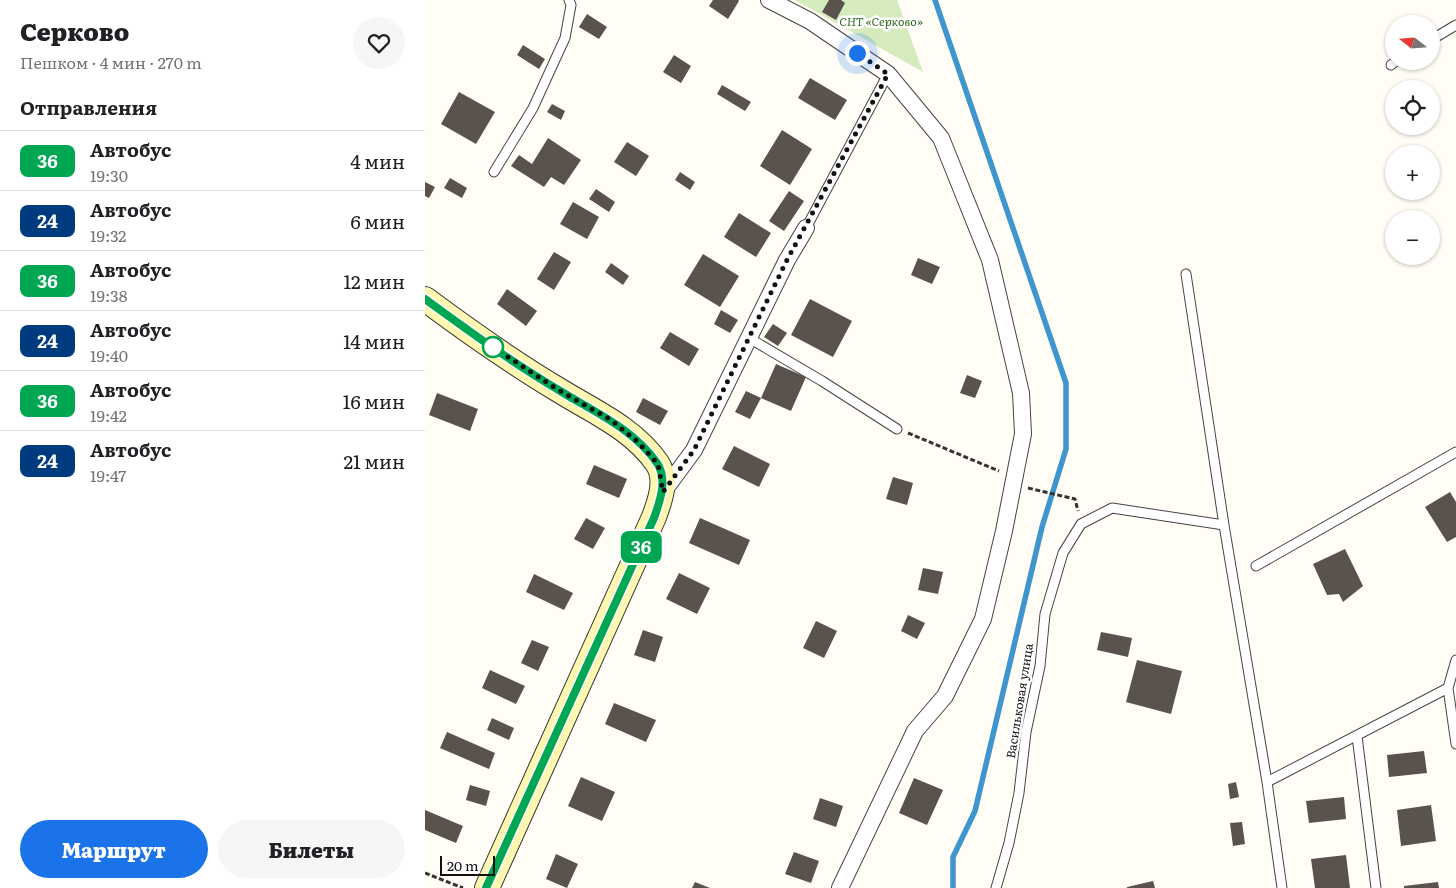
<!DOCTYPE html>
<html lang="ru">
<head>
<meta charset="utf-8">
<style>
	body { margin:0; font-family:Literata,serif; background:#f6f6f6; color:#202124; height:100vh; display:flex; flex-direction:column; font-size:19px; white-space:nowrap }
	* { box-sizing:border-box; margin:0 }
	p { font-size:16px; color:#757577 }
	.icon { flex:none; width:28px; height:28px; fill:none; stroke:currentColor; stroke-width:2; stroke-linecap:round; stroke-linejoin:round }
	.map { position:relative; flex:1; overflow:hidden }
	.sheet { display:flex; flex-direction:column; background:#fff; width:425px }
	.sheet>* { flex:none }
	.badge { padding:0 10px; border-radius:8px; font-size:18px; line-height:32px }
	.needle { width:32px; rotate:287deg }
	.tools { position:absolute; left:960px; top:15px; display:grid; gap:10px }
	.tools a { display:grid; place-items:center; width:55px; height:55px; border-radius:50%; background:#fff; box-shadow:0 1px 4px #0004; font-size:25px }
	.scale { position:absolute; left:15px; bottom:12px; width:55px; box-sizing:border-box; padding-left:5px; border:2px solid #111; border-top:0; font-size:14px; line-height:18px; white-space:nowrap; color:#111; -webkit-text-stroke:4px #fff; paint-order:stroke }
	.you { position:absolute; width:25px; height:25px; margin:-12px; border:4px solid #fff; border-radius:50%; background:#1a73e8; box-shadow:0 0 0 8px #1a73e833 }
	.map>.badge { position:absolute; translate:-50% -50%; box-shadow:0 0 0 2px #fff }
	h2 { padding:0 20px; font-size:19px; line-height:45px }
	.round { display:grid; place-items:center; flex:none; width:52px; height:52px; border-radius:26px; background:#f6f6f6 }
	.overview { display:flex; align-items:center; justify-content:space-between; height:85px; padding:0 20px }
	h1 { font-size:24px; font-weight:800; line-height:38px }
	.button { display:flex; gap:10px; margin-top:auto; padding:10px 20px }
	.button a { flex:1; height:58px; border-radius:30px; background:#1a73e8; color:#fff; font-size:20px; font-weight:800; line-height:58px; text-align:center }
	.button a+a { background:#f6f6f6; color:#202124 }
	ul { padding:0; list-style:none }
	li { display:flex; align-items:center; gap:15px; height:60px; padding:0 20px; border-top:1px solid #e0e0e0 }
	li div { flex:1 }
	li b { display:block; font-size:19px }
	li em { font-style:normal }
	li .badge { min-width:55px; font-weight:700; text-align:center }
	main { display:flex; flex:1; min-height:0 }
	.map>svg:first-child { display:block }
</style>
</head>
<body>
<main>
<section class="sheet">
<div class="overview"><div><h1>Серково</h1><p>Пешком · 4 мин · 270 m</p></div><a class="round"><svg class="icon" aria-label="heart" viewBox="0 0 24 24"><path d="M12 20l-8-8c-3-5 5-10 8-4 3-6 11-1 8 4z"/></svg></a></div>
<h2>Отправления</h2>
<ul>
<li><span class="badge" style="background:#00a651;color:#fff">36</span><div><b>Автобус</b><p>19:30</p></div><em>4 мин</em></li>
<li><span class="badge" style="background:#003b80;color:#fff">24</span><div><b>Автобус</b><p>19:32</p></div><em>6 мин</em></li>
<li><span class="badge" style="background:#00a651;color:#fff">36</span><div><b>Автобус</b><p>19:38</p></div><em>12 мин</em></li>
<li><span class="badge" style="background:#003b80;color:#fff">24</span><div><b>Автобус</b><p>19:40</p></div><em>14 мин</em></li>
<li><span class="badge" style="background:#00a651;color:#fff">36</span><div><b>Автобус</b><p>19:42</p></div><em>16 мин</em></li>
<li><span class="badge" style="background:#003b80;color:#fff">24</span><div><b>Автобус</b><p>19:47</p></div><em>21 мин</em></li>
</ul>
<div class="button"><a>Маршрут</a><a>Билеты</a></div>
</section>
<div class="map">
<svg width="1031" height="888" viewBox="0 0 1031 888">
	<rect width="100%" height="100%" fill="#fffdf5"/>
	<path fill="#d5ebbd" d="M 370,0 L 472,0 L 498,72 Z"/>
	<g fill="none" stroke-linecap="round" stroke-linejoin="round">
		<path stroke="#3f96cf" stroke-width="5.5" d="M 510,0 L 641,383 L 641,449 L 617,527 L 550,811 L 528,857 L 528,888"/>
	</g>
	<path fill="#5a524d" d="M 288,0 L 313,0 L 314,1 L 303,19 L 284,6 Z
		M 404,0 L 416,0 L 420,3 L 411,20 L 397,12 Z
		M 162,14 L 182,27 L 174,39 L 154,27 Z
		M 98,45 L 120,59 L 114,69 L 92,55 Z
		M 249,55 L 266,66 L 256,83 L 238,72 Z
		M 385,78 L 422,100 L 410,120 L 373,98 Z
		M 297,85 L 326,102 L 320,111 L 292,94 Z
		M 34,92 L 70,112 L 51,144 L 16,124 Z
		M 127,104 L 140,111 L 136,120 L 122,112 Z
		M 357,130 L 387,149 L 365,185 L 335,166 Z
		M 123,138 L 156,160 L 139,185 L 126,177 L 119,187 L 86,166 L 94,155 L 107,164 Z
		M 202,142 L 224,156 L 211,176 L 189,162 Z
		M 255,172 L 270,182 L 265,190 L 250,180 Z
		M 25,178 L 42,188 L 37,198 L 19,188 Z
		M 0,182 L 10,187 L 4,198 L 0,196 Z
		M 171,189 L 190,202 L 184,212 L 164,199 Z
		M 364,191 L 379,201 L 359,231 L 344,221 Z
		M 148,202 L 174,217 L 162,239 L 135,224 Z
		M 314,213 L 346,233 L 331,257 L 299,237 Z
		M 129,252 L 146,262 L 129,290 L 112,279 Z
		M 278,254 L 314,276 L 295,307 L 259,285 Z
		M 493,258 L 515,267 L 507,284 L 486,275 Z
		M 186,263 L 204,276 L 198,285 L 180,272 Z
		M 82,289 L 112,311 L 101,326 L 72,304 Z
		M 385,299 L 427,321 L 408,357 L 366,335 Z
		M 296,310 L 313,320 L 305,333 L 289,324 Z
		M 348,324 L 362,333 L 353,346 L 339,337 Z
		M 245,332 L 274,349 L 264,366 L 235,348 Z
		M 351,364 L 381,377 L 366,411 L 336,398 Z
		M 542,375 L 557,381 L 550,398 L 535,393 Z
		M 321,391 L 336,398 L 325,419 L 310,412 Z
		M 12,393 L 53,409 L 45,431 L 4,415 Z
		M 218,398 L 243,411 L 235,425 L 211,412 Z
		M 309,446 L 345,464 L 334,487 L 297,469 Z
		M 169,465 L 202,479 L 194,498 L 161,484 Z
		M 468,477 L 488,483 L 482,505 L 461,499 Z
		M 1025,492 L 1031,502 L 1031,537 L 1022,542 L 1000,507 Z
		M 161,518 L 180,528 L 168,549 L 149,539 Z
		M 275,518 L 325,540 L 314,565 L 264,543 Z
		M 920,549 L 938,586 L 918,602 L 914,594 L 902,595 L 888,564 Z
		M 498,568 L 518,572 L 513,594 L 493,590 Z
		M 254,573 L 285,588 L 272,614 L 241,599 Z
		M 109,574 L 148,593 L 139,610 L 101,592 Z
		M 483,615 L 500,623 L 492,639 L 476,631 Z
		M 391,621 L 412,631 L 399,658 L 378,648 Z
		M 218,630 L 238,637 L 230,662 L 209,655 Z
		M 676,632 L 707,638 L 703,657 L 672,650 Z
		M 107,640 L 124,647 L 113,671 L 96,663 Z
		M 712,660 L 757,671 L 746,714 L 701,702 Z
		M 65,670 L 100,686 L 91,704 L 57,688 Z
		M 189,703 L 231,720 L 221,742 L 180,724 Z
		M 67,718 L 89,728 L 84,740 L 62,730 Z
		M 22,732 L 70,753 L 64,769 L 15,748 Z
		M 999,751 L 1002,773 L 964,777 L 962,755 Z
		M 156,777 L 190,792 L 177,821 L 143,806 Z
		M 489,778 L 518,790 L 502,825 L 474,813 Z
		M 811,782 L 814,797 L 805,799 L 803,784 Z
		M 45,785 L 65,791 L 61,806 L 41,800 Z
		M 919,797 L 921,819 L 884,823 L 881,801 Z
		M 395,798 L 418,806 L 411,827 L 388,819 Z
		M 1006,805 L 1011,841 L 976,846 L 972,810 Z
		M 0,810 L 38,826 L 31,843 L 0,830 Z
		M 817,822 L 820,844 L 808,846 L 805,823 Z
		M 369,852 L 394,861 L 386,883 L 360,874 Z
		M 131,854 L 153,864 L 142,888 L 121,879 Z
		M 921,855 L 925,888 L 890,888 L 886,859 Z
		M 728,881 L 730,888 L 702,888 L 702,887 Z
		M 270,882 L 285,888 L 267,888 Z
		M 1013,882 L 1014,888 L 979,888 L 979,886 Z"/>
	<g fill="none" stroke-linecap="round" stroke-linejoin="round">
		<g stroke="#444" stroke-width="11">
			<path id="lane" d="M 1006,40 L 1031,25
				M 966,65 L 971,61
				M 69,172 L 108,108 L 140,38 L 146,5 L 144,0
				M 381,228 L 463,74
				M 761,274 L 799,525 L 842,782 L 857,888
				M 324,338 L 397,381 L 472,429
				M 831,566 L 1031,452
				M 1031,660 L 1023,688 L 1031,744
				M 932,736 L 951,888
				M 842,782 L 1023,688
				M 571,888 L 584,843 L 594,793 L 601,732 L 615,666 L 620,614 L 638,553 L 656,524 L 687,508 L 799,525"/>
		</g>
		<g stroke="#444" stroke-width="18">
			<path id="street" d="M 344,0 L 385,21 L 463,74 L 516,138 L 565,260 L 596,393 L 598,434 L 579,531 L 558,619 L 520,696 L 490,731 L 415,888
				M 238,492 L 269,450 L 362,260 L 381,228"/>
		</g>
		<g stroke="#333" stroke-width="26">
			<path id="secondary" d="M 0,299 C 43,331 87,362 132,389 C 167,411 208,428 232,463 C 243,479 235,501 229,517 L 62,888"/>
		</g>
		<path stroke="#333" stroke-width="3" stroke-dasharray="5 2.5" stroke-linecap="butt" d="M 483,433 L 574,471
			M 603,488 L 650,499 L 653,511
			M 0,873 L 38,888"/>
		<use href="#lane" stroke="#fff" stroke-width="9"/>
		<use href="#street" stroke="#fff" stroke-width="16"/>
		<use href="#secondary" stroke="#fff6b0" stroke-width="24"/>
	</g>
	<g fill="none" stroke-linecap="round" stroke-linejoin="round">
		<g stroke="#fff" stroke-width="11">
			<path id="line" d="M 0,299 C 43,330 86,362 132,389 C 167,411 208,428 232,463 C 243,479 235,501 229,518 L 61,888"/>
		</g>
		<use href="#line" stroke="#00a651" stroke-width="8"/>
		<path stroke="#111" stroke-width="5" stroke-dasharray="0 9" d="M 68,347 L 132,389 L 186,420 L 213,442 L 233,464 L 238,492 L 269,450 L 362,260 L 463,74 L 432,53"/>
	</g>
	<circle fill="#fff" stroke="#00a651" stroke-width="2.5" cx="68" cy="347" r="10"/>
	<g text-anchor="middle" stroke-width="5" stroke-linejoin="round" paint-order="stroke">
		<g font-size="12" font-style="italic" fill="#2f6b1f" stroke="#fff">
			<text x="456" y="26">СНТ «Серково»</text>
		</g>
		<g font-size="12" fill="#111" stroke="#fff">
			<text transform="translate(595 701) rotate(-81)" y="4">Васильковая улица</text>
		</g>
	</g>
</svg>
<div class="tools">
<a><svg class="needle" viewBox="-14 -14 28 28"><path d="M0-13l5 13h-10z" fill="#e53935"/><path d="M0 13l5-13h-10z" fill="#757577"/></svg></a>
<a><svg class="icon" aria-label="locate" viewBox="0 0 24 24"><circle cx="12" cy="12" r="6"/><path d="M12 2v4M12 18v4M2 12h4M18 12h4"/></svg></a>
<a>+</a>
<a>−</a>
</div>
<div class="scale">20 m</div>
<div class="you" style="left:432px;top:53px"></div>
<b class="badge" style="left:216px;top:547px;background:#00a651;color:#fff">36</b>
</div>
</main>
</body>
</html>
